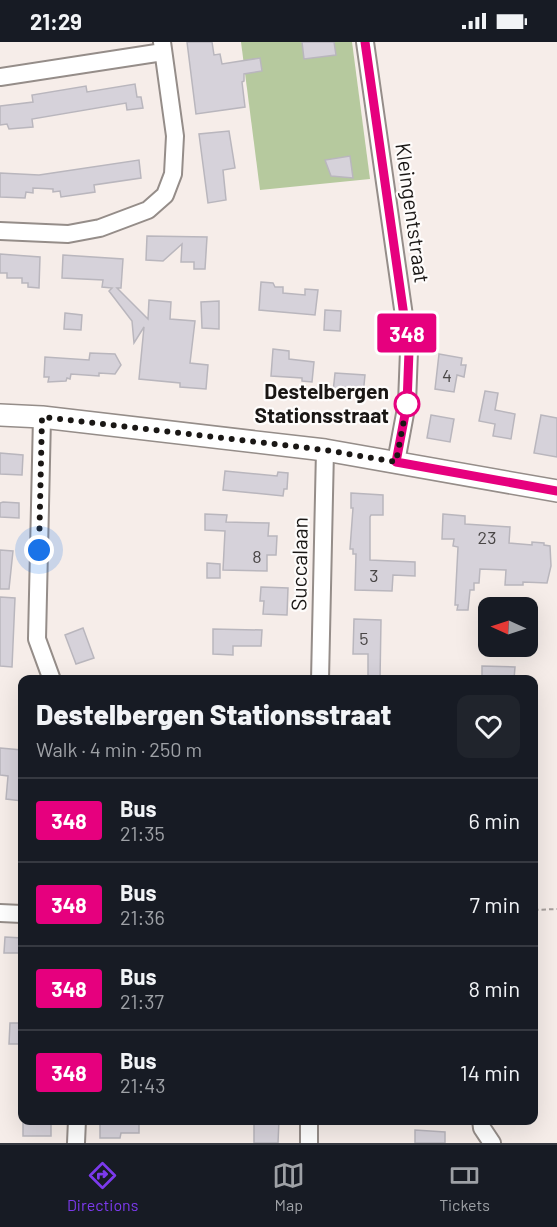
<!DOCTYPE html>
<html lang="en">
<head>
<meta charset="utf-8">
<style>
	body { margin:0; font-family:Barlow,sans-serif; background:#20242c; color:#f1f3f6; height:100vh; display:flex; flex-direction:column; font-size:22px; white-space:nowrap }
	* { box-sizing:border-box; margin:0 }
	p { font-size:20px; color:#9ea1a6 }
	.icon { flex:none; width:33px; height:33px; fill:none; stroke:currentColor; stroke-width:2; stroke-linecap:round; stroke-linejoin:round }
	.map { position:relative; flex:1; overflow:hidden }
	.side { position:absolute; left:18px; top:633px; width:520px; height:450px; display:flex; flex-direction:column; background:#171b24; border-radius:12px; box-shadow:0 6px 24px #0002 }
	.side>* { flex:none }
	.badge { padding:0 12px; border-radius:4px; font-size:21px; line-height:39px }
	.needle { width:39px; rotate:273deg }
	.fabs { position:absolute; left:478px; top:555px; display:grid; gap:12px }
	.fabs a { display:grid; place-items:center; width:60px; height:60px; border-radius:12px; background:#171b24; box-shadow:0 6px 24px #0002; font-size:30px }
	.you { position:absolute; width:30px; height:30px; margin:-15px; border:4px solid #fff; border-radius:50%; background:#1a73e8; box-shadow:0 0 0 9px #1a73e833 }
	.map>.badge { position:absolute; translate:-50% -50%; box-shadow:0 0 0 3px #fff }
	.round { display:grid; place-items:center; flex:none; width:63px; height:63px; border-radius:12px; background:#20242c }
	.summary { display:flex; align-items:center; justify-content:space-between; height:102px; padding:0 18px }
	h1 { font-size:28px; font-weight:800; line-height:45px }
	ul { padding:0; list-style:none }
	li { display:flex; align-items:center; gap:18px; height:84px; padding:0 18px; border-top:2px solid #363941 }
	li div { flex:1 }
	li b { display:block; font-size:22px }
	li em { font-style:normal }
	li .badge { min-width:66px; font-weight:700; text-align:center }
	.status { display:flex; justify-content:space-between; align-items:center; height:42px; padding:0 30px; background:#171b24; direction:ltr }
	.status svg { height:16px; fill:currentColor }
	.tabs { display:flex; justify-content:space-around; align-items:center; height:84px; border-top:2px solid #363941; background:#171b24; font-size:16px; color:#9ea1a6 }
	.tabs a { display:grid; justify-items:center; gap:3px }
	.tabs .active { color:#7c3aed }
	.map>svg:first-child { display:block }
</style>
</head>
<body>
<div class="status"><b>21:29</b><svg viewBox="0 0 49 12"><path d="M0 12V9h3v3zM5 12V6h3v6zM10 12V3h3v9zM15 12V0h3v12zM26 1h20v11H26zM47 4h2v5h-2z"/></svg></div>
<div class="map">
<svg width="557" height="1101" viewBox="0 0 557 1101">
	<rect width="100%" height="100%" fill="#f6ede9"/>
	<path fill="#b6c99e" d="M 241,0 L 352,0 L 370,137 L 260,148 Z"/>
	<path fill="#d6d2da" stroke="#b9b6bd" stroke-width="1.5" d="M 187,0 L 212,0 L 214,13 L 220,12 L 222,22 L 260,16 L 262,29 L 244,32 L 244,39 L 242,40 L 245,65 L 196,72 Z
		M 302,0 L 334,0 L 336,13 L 304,17 Z
		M 135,42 L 137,55 L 141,55 L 143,66 L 127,68 L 126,61 L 32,77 L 33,85 L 9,87 L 7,82 L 0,83 L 0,64 L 33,60 L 32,53 L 86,44 L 87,50 Z
		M 229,89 L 235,126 L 223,128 L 226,158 L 208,161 L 199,92 Z
		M 350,114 L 353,136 L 331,134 L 325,118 Z
		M 139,118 L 141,136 L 94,143 L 95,150 L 61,155 L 60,149 L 53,150 L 53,147 L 33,146 L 33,151 L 26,150 L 25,156 L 0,155 L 0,131 L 39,133 Z
		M 147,194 L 207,195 L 205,227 L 194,227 L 194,220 L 181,220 L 182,202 L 163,219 L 146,218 Z
		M 0,212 L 40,215 L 39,246 L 28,245 L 28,241 L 22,241 L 22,236 L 7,236 L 7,231 L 0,231 Z
		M 63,213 L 123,217 L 121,246 L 117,246 L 148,277 L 149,258 L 171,260 L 170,277 L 195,279 L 190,321 L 208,323 L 206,347 L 180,345 L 180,341 L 139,337 L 144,285 L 134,301 L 132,279 L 109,249 L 112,246 L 102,245 L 103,238 L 62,236 Z
		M 261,240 L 273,241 L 275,245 L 283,245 L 283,251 L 305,253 L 305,247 L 318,248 L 315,273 L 259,268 Z
		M 219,259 L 219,287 L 202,286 L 201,260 Z
		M 325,268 L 341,269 L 340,289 L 324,288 Z
		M 65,271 L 82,273 L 81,288 L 64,287 Z
		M 273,307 L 289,309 L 289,317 L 314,320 L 312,340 L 302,339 L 302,336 L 271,334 Z
		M 90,311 L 115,312 L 121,323 L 115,332 L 99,331 L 99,334 L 71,332 L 70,337 L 67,336 L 66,339 L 48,340 L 49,335 L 44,335 L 45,315 L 89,318 Z
		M 439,312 L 462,316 L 461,323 L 466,323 L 464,335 L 457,333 L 454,350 L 435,347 Z
		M 335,331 L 365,333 L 363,353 L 333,350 Z
		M 485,349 L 498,351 L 495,368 L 515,372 L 511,397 L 493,394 L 495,382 L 479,379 Z
		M 431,373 L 454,377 L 450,400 L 427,396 Z
		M 541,373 L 557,376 L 557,415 L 534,411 Z
		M 0,411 L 23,413 L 22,433 L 0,432 Z
		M 225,429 L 277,434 L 278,430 L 288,431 L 287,447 L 284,447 L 283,454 L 223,448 Z
		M 351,451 L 383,453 L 383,473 L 371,473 L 370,475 L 370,518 L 415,520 L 415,534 L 393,533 L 392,549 L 355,548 L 356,512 L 353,512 L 353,507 L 350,507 L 353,466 L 351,466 Z
		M 3,460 L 19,461 L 19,476 L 0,475 L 0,461 Z
		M 205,472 L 227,473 L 226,480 L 269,481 L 268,494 L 277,494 L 276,513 L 267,513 L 267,529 L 223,528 L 225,489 L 205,488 Z
		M 443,472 L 465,474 L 465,482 L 510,485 L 509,501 L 532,503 L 532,500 L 544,501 L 544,503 L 550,504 L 551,524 L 547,541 L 523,540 L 523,543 L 505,543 L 506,528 L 480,527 L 479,541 L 474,541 L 474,548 L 470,548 L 468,568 L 457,568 L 458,563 L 455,563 L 458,505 L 453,504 L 454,497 L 442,497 Z
		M 0,508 L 13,509 L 9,547 L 0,547 Z
		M 207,521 L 220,522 L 220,536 L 207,536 Z
		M 261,545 L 288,546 L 287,573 L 263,572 L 264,559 L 260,559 Z
		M 0,555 L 15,556 L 12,625 L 0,624 Z
		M 354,577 L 381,578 L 380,638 L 368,638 L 368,612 L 353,612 Z
		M 83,586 L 94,616 L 76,622 L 65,593 Z
		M 213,587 L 262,588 L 261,604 L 233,604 L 233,613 L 213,612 Z
		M 482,624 L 515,625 L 514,637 L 482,637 Z
		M 0,706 L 22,708 L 22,759 L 6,757 L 8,734 L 0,733 Z
		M 5,895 L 22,896 L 22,911 L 4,911 Z
		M 10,981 L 22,981 L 22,1002 L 9,1002 Z
		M 23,1078 L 51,1078 L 51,1094 L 23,1094 Z
		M 100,1078 L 139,1078 L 139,1091 L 121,1091 L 120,1096 L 100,1096 Z
		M 254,1078 L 279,1078 L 278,1101 L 254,1101 Z
		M 415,1088 L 445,1090 L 445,1101 L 415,1101 Z"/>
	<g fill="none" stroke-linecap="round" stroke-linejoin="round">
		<g stroke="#958d89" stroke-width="20">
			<path id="minor" d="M 365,0 L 409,309 L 407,361 L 396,420
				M 0,35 L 163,10
				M 0,189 L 68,192 L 100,186 L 148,168 L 165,153 L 173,132 L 175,94 L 162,0
				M 42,375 L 37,597 L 52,638
				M 320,638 L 325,408
				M 0,871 L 22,872
				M 481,1078 L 482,1086 L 492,1101
				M 76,1101 L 77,1078
				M 309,1101 L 309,1078"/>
		</g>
		<g stroke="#958d89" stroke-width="24">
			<path id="tertiary" d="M 0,373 L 42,375 L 325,408 L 557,449"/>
		</g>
		<path stroke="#a7a09d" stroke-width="2" stroke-dasharray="4.5 3" stroke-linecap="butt" d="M 534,868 L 557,867"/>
		<use href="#minor" stroke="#fff" stroke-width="16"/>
		<use href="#tertiary" stroke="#fff" stroke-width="21"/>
	</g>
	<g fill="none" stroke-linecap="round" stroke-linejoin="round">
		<g stroke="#fff" stroke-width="14">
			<path id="line" d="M 365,0 L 409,309 L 407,362 L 396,420 L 557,449"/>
		</g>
		<use href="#line" stroke="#e6007e" stroke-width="9"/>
		<path stroke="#1a1715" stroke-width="6" stroke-dasharray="0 10.8" d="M 39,508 L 42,375 L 325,408 L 396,420 L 407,362"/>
	</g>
	<circle fill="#fff" stroke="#e6007e" stroke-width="3" cx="407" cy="362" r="12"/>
	<g text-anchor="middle" stroke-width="4.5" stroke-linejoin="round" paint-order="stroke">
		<g font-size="18" fill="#494646">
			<text x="447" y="340">4</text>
			<text x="487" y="502">23</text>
			<text x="257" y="521">8</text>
			<text x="374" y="540">3</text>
			<text x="364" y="603">5</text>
		</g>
		<g font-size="21" fill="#1a1715" stroke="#fefcfb">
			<text transform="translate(412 171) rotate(82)" y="7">Kleingentstraat</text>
			<text transform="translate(300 522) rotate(-89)" y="7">Succalaan</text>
		</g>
		<g font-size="21" font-weight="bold" fill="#1a1715" stroke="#fefcfb" text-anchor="end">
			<text x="389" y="357">Destelbergen<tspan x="389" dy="24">Stationsstraat</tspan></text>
		</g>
	</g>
</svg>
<div class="fabs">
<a><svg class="needle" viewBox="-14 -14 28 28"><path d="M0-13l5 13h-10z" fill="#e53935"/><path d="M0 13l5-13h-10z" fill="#9ea1a6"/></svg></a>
</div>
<div class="you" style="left:39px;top:508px"></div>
<b class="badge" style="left:407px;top:291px;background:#e6007e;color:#fff">348</b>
<section class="side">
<div class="summary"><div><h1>Destelbergen Stationsstraat</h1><p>Walk · 4 min · 250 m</p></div><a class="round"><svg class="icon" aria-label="heart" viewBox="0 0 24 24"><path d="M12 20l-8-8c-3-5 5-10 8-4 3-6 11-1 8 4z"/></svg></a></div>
<ul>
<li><span class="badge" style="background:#e6007e;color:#fff">348</span><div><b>Bus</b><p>21:35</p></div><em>6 min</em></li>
<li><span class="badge" style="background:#e6007e;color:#fff">348</span><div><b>Bus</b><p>21:36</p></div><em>7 min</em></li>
<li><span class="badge" style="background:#e6007e;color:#fff">348</span><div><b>Bus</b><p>21:37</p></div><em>8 min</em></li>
<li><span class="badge" style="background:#e6007e;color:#fff">348</span><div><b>Bus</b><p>21:43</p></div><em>14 min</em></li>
</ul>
</section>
</div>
<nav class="tabs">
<a class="active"><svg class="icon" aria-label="directions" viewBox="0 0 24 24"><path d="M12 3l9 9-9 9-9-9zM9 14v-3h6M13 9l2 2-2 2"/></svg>Directions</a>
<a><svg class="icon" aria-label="map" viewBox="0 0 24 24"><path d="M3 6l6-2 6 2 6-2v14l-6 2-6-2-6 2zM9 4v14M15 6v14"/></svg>Map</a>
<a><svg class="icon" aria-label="tickets" viewBox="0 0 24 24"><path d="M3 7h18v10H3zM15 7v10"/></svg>Tickets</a>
</nav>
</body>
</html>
